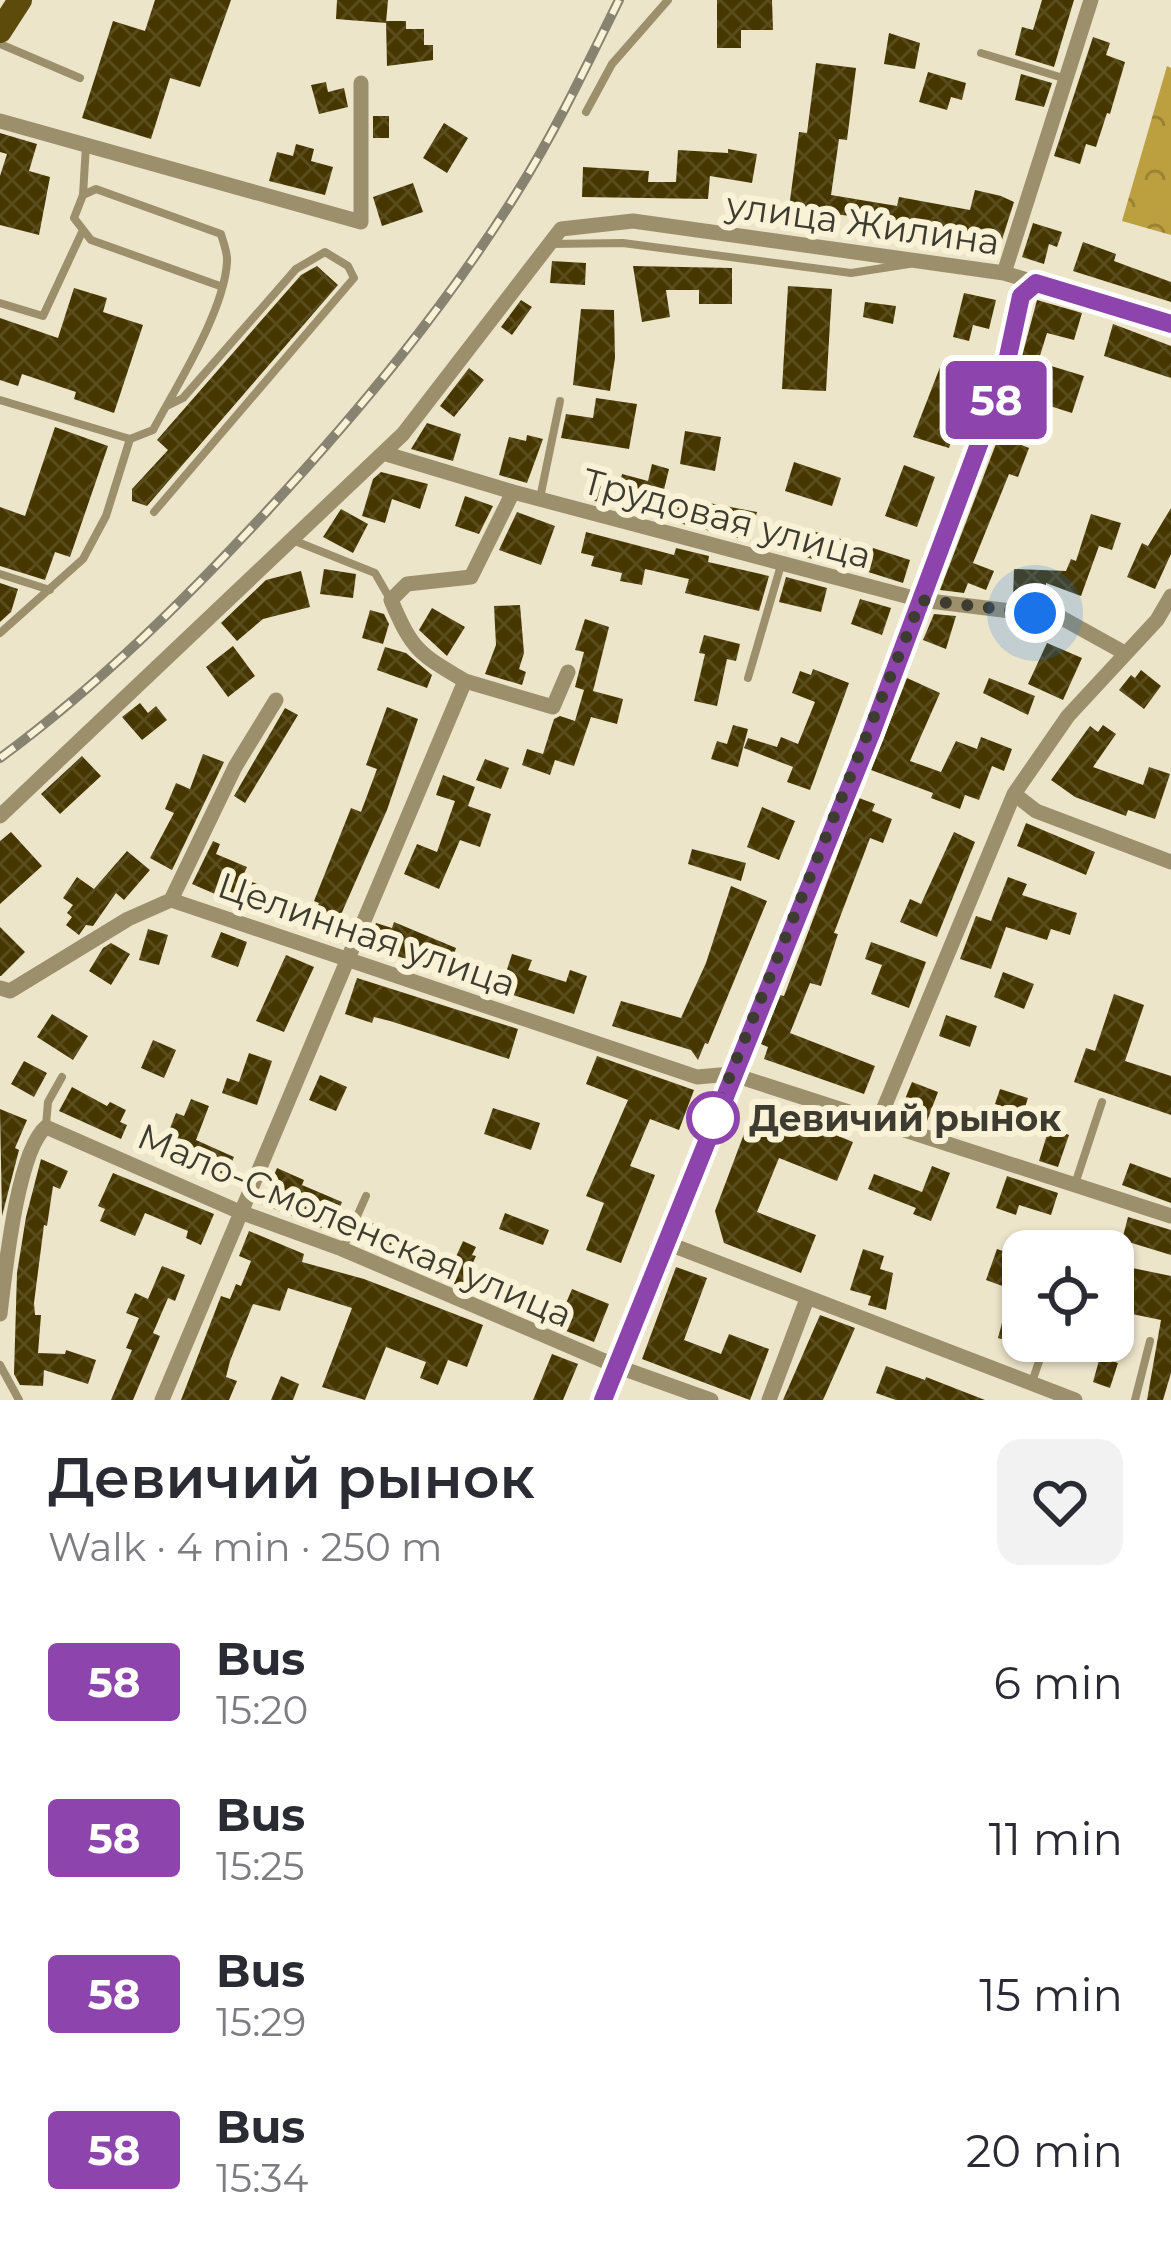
<!DOCTYPE html>
<html lang="en">
<head>
<meta charset="utf-8">
<style>
	body { margin:0; font-family:Montserrat,sans-serif; background:#f2f2f3; color:#2b2b33; height:100vh; display:flex; flex-direction:column; font-size:45px; white-space:nowrap }
	* { box-sizing:border-box; margin:0 }
	p { font-size:39px; color:#7c7c81 }
	.icon { flex:none; width:66px; height:66px; fill:none; stroke:currentColor; stroke-width:2; stroke-linecap:round; stroke-linejoin:round }
	.map { position:relative; height:1400px; overflow:hidden }
	.details { display:flex; flex-direction:column; background:#fff; flex:1 }
	.details>* { flex:none }
	.badge { padding:0 24px; border-radius:9px; font-size:42px; line-height:78px }
	.fabs { position:absolute; left:1002px; top:1230px; display:grid; gap:24px }
	.fabs a { display:grid; place-items:center; width:132px; height:132px; border-radius:24px; background:#fff; box-shadow:0 3px 9px #0004; font-size:60px }
	.you { position:absolute; width:60px; height:60px; margin:-30px; border:9px solid #fff; border-radius:50%; background:#1a73e8; box-shadow:0 0 0 18px #1a73e833 }
	.map>.badge { position:absolute; translate:-50% -50%; box-shadow:0 0 0 6px #fff }
	.round { display:grid; place-items:center; flex:none; width:126px; height:126px; border-radius:24px; background:#f2f2f3 }
	.summary { display:flex; align-items:center; justify-content:space-between; height:204px; padding:0 48px }
	h1 { font-size:57px; font-weight:600; line-height:90px }
	ul { padding:0; list-style:none }
	li { display:flex; align-items:center; gap:36px; height:156px; padding:0 48px }
	li div { flex:1 }
	li b { display:block; font-size:45px }
	li em { font-style:normal }
	li .badge { min-width:132px; font-weight:700; text-align:center }
	.map>svg:first-child { display:block }
</style>
</head>
<body>
<div class="map">
<svg width="1171" height="1400" viewBox="0 0 1171 1400">
	<defs>
		<pattern id="forest-crowns" width="20" height="18" patternUnits="userSpaceOnUse" patternTransform="scale(3)"><rect width="20" height="18" fill="#bc9f3f"/><path d="M2 6a3 3 0 1 1 6 0M12 15a3 3 0 1 1 6 0" fill="none" stroke="#9a8335"/></pattern>
		<pattern id="building-cross-hatch" width="8" height="8" patternUnits="userSpaceOnUse" patternTransform="scale(3)"><rect width="8" height="8" fill="#463700"/><path d="M0 0l8 8M0 8l8-8" fill="none" stroke="#594c1d"/></pattern>
	</defs>
	<rect width="100%" height="100%" fill="#ede5ca"/>
	<path fill="url(#forest-crowns)" d="M 1167,66 L 1171,68 L 1171,235 L 1122,221 Z"/>
	<path fill="url(#building-cross-hatch)" d="M 155,0 L 231,0 L 200,87 L 170,78 L 151,139 L 82,118 L 113,21 L 145,31 Z
		M 337,0 L 388,0 L 386,23 L 336,19 Z
		M 717,0 L 772,0 L 773,30 L 741,30 L 741,48 L 717,48 Z
		M 1042,0 L 1074,0 L 1054,67 L 1015,55 L 1022,27 L 1033,30 Z
		M 386,21 L 406,21 L 406,29 L 424,29 L 424,45 L 433,45 L 433,60 L 387,66 Z
		M 889,33 L 920,43 L 915,69 L 884,64 Z
		M 1093,37 L 1110,43 L 1106,55 L 1125,62 L 1110,114 L 1107,113 L 1096,147 L 1086,144 L 1080,164 L 1054,156 Z
		M 816,63 L 856,68 L 847,140 L 839,139 L 831,195 L 897,206 L 899,197 L 970,210 L 975,190 L 1001,196 L 1014,202 L 999,249 L 850,221 L 850,216 L 789,208 L 799,132 L 807,133 Z
		M 928,72 L 966,83 L 962,100 L 951,97 L 947,110 L 919,102 Z
		M 1021,74 L 1052,83 L 1044,107 L 1015,100 Z
		M 326,82 L 328,92 L 344,88 L 348,107 L 319,114 L 311,85 Z
		M 373,116 L 389,116 L 389,138 L 373,138 Z
		M 444,123 L 468,138 L 447,173 L 423,158 Z
		M 0,133 L 37,144 L 29,171 L 50,177 L 39,235 L 0,225 L 0,176 L 7,154 L 0,152 Z
		M 296,144 L 314,149 L 311,161 L 333,167 L 325,195 L 269,181 L 277,152 L 293,156 Z
		M 728,149 L 757,154 L 752,183 L 710,176 L 708,199 L 582,197 L 583,167 L 649,171 L 648,182 L 676,182 L 678,150 L 728,153 Z
		M 413,183 L 423,212 L 382,226 L 373,197 Z
		M 1033,223 L 1062,232 L 1057,247 L 1049,244 L 1044,264 L 1022,257 Z
		M 1083,242 L 1116,254 L 1114,261 L 1171,282 L 1171,302 L 1073,271 Z
		M 552,261 L 586,263 L 585,285 L 550,283 Z
		M 317,266 L 338,285 L 147,506 L 132,501 L 132,489 L 168,450 L 157,440 L 301,275 Z
		M 633,266 L 732,268 L 732,304 L 699,304 L 699,290 L 666,290 L 670,317 L 642,322 Z
		M 788,286 L 832,289 L 826,391 L 782,389 Z
		M 74,288 L 107,298 L 103,312 L 143,325 L 114,413 L 74,399 L 76,392 L 22,374 L 18,386 L 0,380 L 0,318 L 58,338 Z
		M 964,293 L 996,300 L 989,329 L 973,325 L 969,341 L 953,337 Z
		M 521,300 L 532,307 L 512,335 L 501,327 Z
		M 1037,300 L 1082,313 L 1074,340 L 1047,333 L 1038,362 L 1084,376 L 1072,413 L 1012,394 Z
		M 865,302 L 896,306 L 893,324 L 863,317 Z
		M 581,309 L 614,310 L 615,358 L 610,391 L 573,385 Z
		M 1113,324 L 1171,346 L 1171,378 L 1104,356 Z
		M 942,362 L 975,372 L 949,448 L 913,437 Z
		M 469,368 L 484,380 L 454,417 L 440,406 Z
		M 596,398 L 637,404 L 629,449 L 561,438 L 566,414 L 593,418 Z
		M 427,423 L 461,434 L 453,461 L 411,449 Z
		M 55,427 L 108,446 L 70,557 L 55,552 L 45,580 L 0,566 L 0,507 L 25,516 Z
		M 685,431 L 721,437 L 715,471 L 680,464 Z
		M 527,435 L 543,439 L 527,483 L 499,475 L 509,437 L 526,441 Z
		M 999,436 L 1029,448 L 1018,477 L 1009,474 L 973,563 L 994,571 L 986,590 L 968,583 L 964,593 L 940,590 Z
		M 794,462 L 841,478 L 832,506 L 785,491 Z
		M 652,464 L 669,469 L 660,506 L 617,495 L 622,474 L 648,481 Z
		M 904,465 L 935,477 L 917,527 L 885,516 Z
		M 381,472 L 428,484 L 420,509 L 392,499 L 385,523 L 362,516 L 373,479 Z
		M 590,484 L 613,489 L 610,505 L 587,499 Z
		M 465,496 L 493,506 L 479,534 L 455,526 Z
		M 677,497 L 757,512 L 750,541 L 671,521 Z
		M 1171,508 L 1171,554 L 1155,589 L 1127,577 L 1142,543 L 1148,546 Z
		M 341,509 L 368,524 L 353,553 L 323,537 Z
		M 517,512 L 555,526 L 541,565 L 499,550 Z
		M 1091,514 L 1121,523 L 1112,550 L 1099,546 L 1081,596 L 1046,583 L 1046,603 L 1013,599 L 1014,569 L 1066,571 L 1071,559 L 1076,561 Z
		M 798,527 L 841,539 L 834,565 L 791,553 Z
		M 586,532 L 674,555 L 676,548 L 709,556 L 708,562 L 769,576 L 759,611 L 685,593 L 689,579 L 645,569 L 642,585 L 620,581 L 622,573 L 591,566 L 594,556 L 581,553 Z
		M 873,548 L 910,560 L 903,583 L 865,571 Z
		M 324,569 L 356,574 L 353,598 L 320,594 Z
		M 301,571 L 310,607 L 263,619 L 237,641 L 221,623 L 266,580 Z
		M 786,577 L 827,588 L 821,612 L 779,602 Z
		M 0,583 L 18,589 L 11,612 L 0,622 Z
		M 860,599 L 891,608 L 882,635 L 851,624 Z
		M 520,605 L 524,653 L 519,669 L 526,672 L 522,685 L 485,674 L 496,645 L 494,606 Z
		M 432,608 L 465,627 L 447,656 L 419,630 Z
		M 370,610 L 384,614 L 389,624 L 383,644 L 362,638 Z
		M 934,614 L 956,616 L 946,649 L 923,640 Z
		M 585,619 L 609,627 L 593,691 L 623,699 L 617,724 L 591,717 L 574,766 L 555,760 L 550,775 L 522,765 L 527,749 L 543,754 L 554,719 L 560,716 L 575,721 L 584,690 L 575,687 L 584,652 L 575,650 Z
		M 704,635 L 740,644 L 736,661 L 727,659 L 717,706 L 694,701 L 705,654 L 699,653 Z
		M 1047,643 L 1082,658 L 1063,700 L 1028,684 Z
		M 233,646 L 255,676 L 228,697 L 206,667 Z
		M 385,647 L 406,653 L 432,675 L 427,688 L 377,670 Z
		M 813,669 L 849,683 L 810,790 L 787,782 L 793,767 L 744,748 L 748,738 L 777,747 L 781,737 L 798,744 L 815,702 L 792,693 L 800,671 L 811,675 Z
		M 1141,670 L 1161,686 L 1144,709 L 1119,690 L 1131,675 L 1135,678 Z
		M 907,678 L 940,693 L 910,761 L 941,772 L 956,741 L 977,749 L 981,737 L 1012,749 L 1004,771 L 992,766 L 979,800 L 965,795 L 960,809 L 931,798 L 933,793 L 871,770 Z
		M 989,678 L 1035,696 L 1028,715 L 983,693 Z
		M 140,703 L 148,713 L 156,706 L 167,720 L 142,740 L 122,717 Z
		M 387,707 L 418,719 L 387,810 L 332,935 L 309,925 L 319,903 L 314,901 L 351,808 L 361,812 L 377,769 L 366,765 Z
		M 285,708 L 298,715 L 245,803 L 234,796 Z
		M 733,725 L 748,729 L 738,767 L 711,759 L 717,741 L 727,744 Z
		M 1103,725 L 1116,734 L 1093,767 L 1143,785 L 1149,767 L 1170,774 L 1155,819 L 1128,810 L 1126,816 L 1075,797 L 1051,780 L 1090,726 L 1098,732 Z
		M 203,754 L 224,762 L 172,870 L 150,858 L 174,813 L 165,809 L 176,783 L 190,789 Z
		M 82,756 L 101,776 L 60,814 L 41,794 Z
		M 485,759 L 509,768 L 501,789 L 476,780 Z
		M 443,775 L 475,787 L 468,806 L 491,814 L 480,847 L 460,840 L 439,889 L 404,874 L 417,844 L 437,852 L 455,801 L 436,795 Z
		M 859,798 L 875,804 L 872,811 L 892,819 L 883,843 L 870,838 L 834,933 L 838,934 L 821,986 L 810,983 L 790,1033 L 875,1066 L 864,1094 L 764,1059 L 768,1047 L 761,1044 L 780,995 L 784,996 Z
		M 762,807 L 795,821 L 779,860 L 747,847 Z
		M 1026,823 L 1095,852 L 1086,875 L 1017,846 Z
		M 11,832 L 42,866 L 0,904 L 0,841 Z
		M 954,832 L 975,842 L 937,937 L 900,922 L 910,899 L 921,904 Z
		M 213,841 L 220,844 L 216,854 L 247,867 L 242,878 L 262,886 L 252,910 L 192,884 Z
		M 692,849 L 746,863 L 741,881 L 688,864 Z
		M 127,851 L 150,870 L 124,900 L 116,893 L 93,926 L 86,925 L 79,935 L 66,925 L 72,917 L 67,913 L 73,905 L 63,898 L 77,877 L 94,889 Z
		M 1008,877 L 1027,884 L 1022,895 L 1077,913 L 1070,935 L 1051,929 L 1047,940 L 1006,927 L 991,969 L 960,959 L 976,916 L 991,921 Z
		M 731,886 L 767,901 L 708,1044 L 705,1043 L 698,1060 L 691,1050 L 612,1026 L 621,1001 L 681,1018 L 706,963 Z
		M 394,922 L 456,948 L 448,973 L 367,946 L 376,923 L 392,928 Z
		M 0,927 L 25,952 L 1,976 L 0,976 Z
		M 148,929 L 168,935 L 159,965 L 139,960 Z
		M 221,932 L 247,942 L 238,967 L 211,957 Z
		M 871,942 L 926,962 L 909,1008 L 871,994 L 882,965 L 865,959 Z
		M 111,943 L 130,954 L 111,985 L 89,971 L 103,948 Z
		M 512,954 L 532,960 L 528,970 L 566,982 L 570,970 L 587,976 L 574,1014 L 500,991 Z
		M 286,955 L 314,967 L 284,1032 L 256,1021 Z
		M 1003,972 L 1034,984 L 1024,1009 L 994,997 Z
		M 357,978 L 518,1029 L 509,1059 L 390,1021 L 374,1017 L 372,1023 L 345,1014 Z
		M 1114,994 L 1144,1005 L 1125,1061 L 1171,1076 L 1171,1115 L 1074,1082 L 1086,1048 L 1095,1051 Z
		M 52,1014 L 88,1036 L 73,1060 L 37,1037 Z
		M 946,1015 L 977,1026 L 970,1047 L 939,1036 Z
		M 153,1040 L 176,1050 L 164,1078 L 141,1068 Z
		M 249,1053 L 272,1061 L 257,1105 L 222,1093 L 227,1078 L 239,1082 Z
		M 597,1056 L 694,1090 L 679,1130 L 650,1119 L 630,1166 L 655,1175 L 621,1263 L 586,1250 L 604,1203 L 586,1196 L 628,1100 L 586,1084 Z
		M 24,1061 L 47,1073 L 34,1097 L 11,1084 Z
		M 320,1075 L 347,1087 L 336,1111 L 309,1100 Z
		M 912,1082 L 938,1092 L 927,1121 L 900,1111 Z
		M 72,1087 L 107,1106 L 110,1102 L 126,1110 L 120,1122 L 127,1125 L 121,1139 L 59,1111 Z
		M 1000,1089 L 1028,1098 L 1023,1113 L 995,1104 Z
		M 191,1099 L 209,1106 L 196,1140 L 234,1157 L 222,1185 L 159,1156 L 176,1113 L 184,1116 Z
		M 493,1108 L 540,1123 L 531,1150 L 484,1134 Z
		M 0,1109 L 27,1120 L 15,1148 L 19,1150 L 2,1216 Z
		M 776,1111 L 853,1142 L 837,1181 L 779,1158 L 757,1212 L 816,1235 L 801,1273 L 724,1243 L 715,1211 L 747,1126 Z
		M 1049,1128 L 1069,1135 L 1058,1167 L 1039,1161 Z
		M 41,1159 L 68,1171 L 60,1189 L 53,1186 L 47,1226 L 44,1225 L 34,1303 L 35,1315 L 41,1315 L 38,1353 L 65,1354 L 66,1350 L 96,1360 L 88,1384 L 44,1370 L 43,1386 L 20,1385 L 14,1374 L 17,1273 L 26,1217 Z
		M 1130,1163 L 1171,1178 L 1171,1203 L 1122,1185 Z
		M 932,1166 L 950,1173 L 931,1221 L 913,1214 L 916,1208 L 868,1189 L 874,1174 L 922,1192 Z
		M 277,1168 L 304,1180 L 302,1185 L 342,1202 L 329,1231 L 262,1204 Z
		M 113,1173 L 214,1214 L 201,1245 L 186,1238 L 188,1231 L 145,1213 L 135,1236 L 100,1221 L 105,1209 L 98,1206 Z
		M 1007,1176 L 1058,1193 L 1051,1215 L 1019,1205 L 1016,1215 L 996,1208 Z
		M 505,1213 L 549,1230 L 543,1245 L 499,1229 Z
		M 1128,1217 L 1171,1230 L 1171,1255 L 1122,1240 Z
		M 372,1223 L 409,1238 L 399,1260 L 363,1243 Z
		M 249,1231 L 304,1254 L 302,1262 L 364,1279 L 483,1325 L 467,1367 L 448,1360 L 438,1385 L 420,1378 L 426,1362 L 386,1347 L 365,1400 L 322,1387 L 352,1308 L 288,1288 L 280,1311 L 253,1304 L 230,1361 L 226,1377 L 237,1381 L 229,1400 L 181,1400 L 221,1296 L 230,1299 L 236,1284 L 241,1286 L 251,1261 L 239,1256 Z
		M 463,1241 L 476,1247 L 472,1255 L 476,1256 L 462,1287 L 436,1276 L 446,1254 L 455,1259 Z
		M 863,1249 L 884,1256 L 880,1269 L 893,1273 L 886,1310 L 868,1305 L 871,1296 L 850,1290 Z
		M 997,1249 L 1023,1258 L 1023,1281 L 1012,1277 L 1008,1288 L 986,1280 Z
		M 1113,1264 L 1171,1276 L 1171,1373 L 1163,1400 L 1147,1400 L 1161,1320 L 1113,1310 Z
		M 162,1266 L 185,1275 L 175,1301 L 168,1298 L 153,1333 L 160,1336 L 133,1400 L 111,1400 L 132,1350 L 126,1348 L 139,1318 L 126,1313 L 135,1293 L 148,1299 Z
		M 676,1267 L 707,1278 L 684,1340 L 721,1354 L 729,1334 L 769,1349 L 750,1400 L 642,1359 Z
		M 572,1289 L 609,1304 L 594,1342 L 556,1327 Z
		M 820,1315 L 855,1328 L 823,1400 L 783,1400 Z
		M 1003,1319 L 1023,1325 L 1023,1345 L 998,1338 Z
		M 552,1354 L 578,1364 L 563,1400 L 533,1400 Z
		M 1100,1357 L 1118,1363 L 1110,1388 L 1093,1382 Z
		M 886,1366 L 925,1380 L 926,1377 L 985,1400 L 896,1400 L 876,1393 Z
		M 281,1376 L 299,1384 L 293,1400 L 271,1400 Z"/>
	<g fill="none" stroke-linecap="round" stroke-linejoin="round">
		<path stroke="#9c906c" stroke-width="8" d="M 0,44 L 80,78
			M 981,53 L 1063,78
			M 586,112 L 612,64 L 668,0
			M 83,195 L 86,145
			M 549,244 L 623,243 L 851,273 L 909,264
			M 0,303 L 43,316 L 83,230
			M 0,400 L 130,439 L 153,430 C 177,385 224,312 227,262 C 228,253 223,242 221,234 L 96,189 L 83,195 L 74,218 L 91,240 L 220,286
			M 540,498 L 560,401
			M 154,512 L 354,278 L 348,266 L 325,252 L 296,269 L 183,398 L 169,405
			M 295,541 L 375,573 L 390,599
			M 0,574 L 50,590
			M 0,633 L 83,559 L 106,516 L 130,439
			M 748,678 L 781,565
			M 46,1125 L 48,1102 L 62,1077
			M 1075,1184 L 1102,1102
			M 343,1248 L 366,1196
			M 0,1365 L 19,1400
			M 1032,1382 L 1046,1341
			M 1135,1400 L 1150,1341"/>
		<path stroke="#9c906c" stroke-width="15" d="M 0,121 L 361,222 L 361,83
			M 1004,273 L 1091,0
			M 383,453 L 513,492 L 921,600 L 1060,617 L 1123,652
			M 465,681 L 553,707 L 568,672
			M 1014,794 L 1036,811 L 1171,862
			M 0,816 L 403,434 L 561,229 L 633,221 L 1004,273 L 1171,324
			M 171,900 L 235,767 L 276,700
			M 0,988 L 10,991 L 128,919 L 171,900 L 697,1077 L 731,1074 L 1171,1216
			M 878,1122 L 1014,794 L 1068,716 L 1157,620 L 1171,596
			M 664,1242 L 1075,1400
			M 0,1314 C 5,1274 17,1151 46,1127 L 240,1212 L 342,1249 L 616,1366 L 711,1400
			M 162,1400 L 465,681 C 419,654 412,650 391,600 L 407,584 L 471,577 L 513,492
			M 769,1400 L 807,1299"/>
		<path stroke="#9c906c" stroke-width="18" d="M 603,1400 L 871,733 L 1003,380 L 1020,296 L 1036,283"/>
		<path stroke="#5d4b0b" stroke-width="24" d="M 0,31 L 20,0"/>
		<g stroke="#888371" stroke-width="10">
			<path id="rail" d="M 0,758 C 98,686 186,599 268,510 C 359,411 445,308 516,194 C 555,132 587,65 619,0"/>
		</g>
		<use href="#rail" stroke="#faf2d7" stroke-width="6" stroke-dasharray="18" stroke-linecap="butt"/>
	</g>
	<g fill="none" stroke-linecap="round" stroke-linejoin="round">
		<g stroke="#fff" stroke-width="27">
			<path id="line" d="M 603,1400 L 871,734 L 1003,380 L 1021,296 L 1036,283 L 1171,324"/>
		</g>
		<use href="#line" stroke="#8e44ad" stroke-width="18"/>
		<path stroke="#3e3b30" stroke-width="12" stroke-dasharray="0 21.6" d="M 713,1118 L 921,600 L 1035,613"/>
	</g>
	<circle fill="#fff" stroke="#8e44ad" stroke-width="6" cx="713" cy="1118" r="24"/>
	<g text-anchor="middle" stroke-width="12" stroke-linejoin="round" paint-order="stroke">
		<g font-size="36" fill="#3e3b30" stroke="#faf2d7">
			<text transform="translate(863 223) rotate(8)" y="13">улица Жилина</text>
			<text transform="translate(727 518) rotate(15)" y="13">Трудовая улица</text>
			<text transform="translate(367 934) rotate(19)" y="13">Целинная улица</text>
			<text transform="translate(355 1225) rotate(23)" y="13">Мало-Смоленская улица</text>
		</g>
		<g font-size="36" font-weight="bold" fill="#3e3b30" stroke="#faf2d7" text-anchor="start">
			<text x="749" y="1131">Девичий рынок</text>
		</g>
	</g>
</svg>
<div class="fabs">
<a><svg class="icon" aria-label="locate" viewBox="0 0 24 24"><circle cx="12" cy="12" r="6"/><path d="M12 2v4M12 18v4M2 12h4M18 12h4"/></svg></a>
</div>
<div class="you" style="left:1035px;top:613px"></div>
<b class="badge" style="left:996px;top:400px;background:#8e44ad;color:#fff">58</b>
</div>
<section class="details">
<div class="summary"><div><h1>Девичий рынок</h1><p>Walk · 4 min · 250 m</p></div><a class="round"><svg class="icon" aria-label="heart" viewBox="0 0 24 24"><path d="M12 20l-8-8c-3-5 5-10 8-4 3-6 11-1 8 4z"/></svg></a></div>
<ul>
<li><span class="badge" style="background:#8e44ad;color:#fff">58</span><div><b>Bus</b><p>15:20</p></div><em>6 min</em></li>
<li><span class="badge" style="background:#8e44ad;color:#fff">58</span><div><b>Bus</b><p>15:25</p></div><em>11 min</em></li>
<li><span class="badge" style="background:#8e44ad;color:#fff">58</span><div><b>Bus</b><p>15:29</p></div><em>15 min</em></li>
<li><span class="badge" style="background:#8e44ad;color:#fff">58</span><div><b>Bus</b><p>15:34</p></div><em>20 min</em></li>
</ul>
</section>
</body>
</html>
